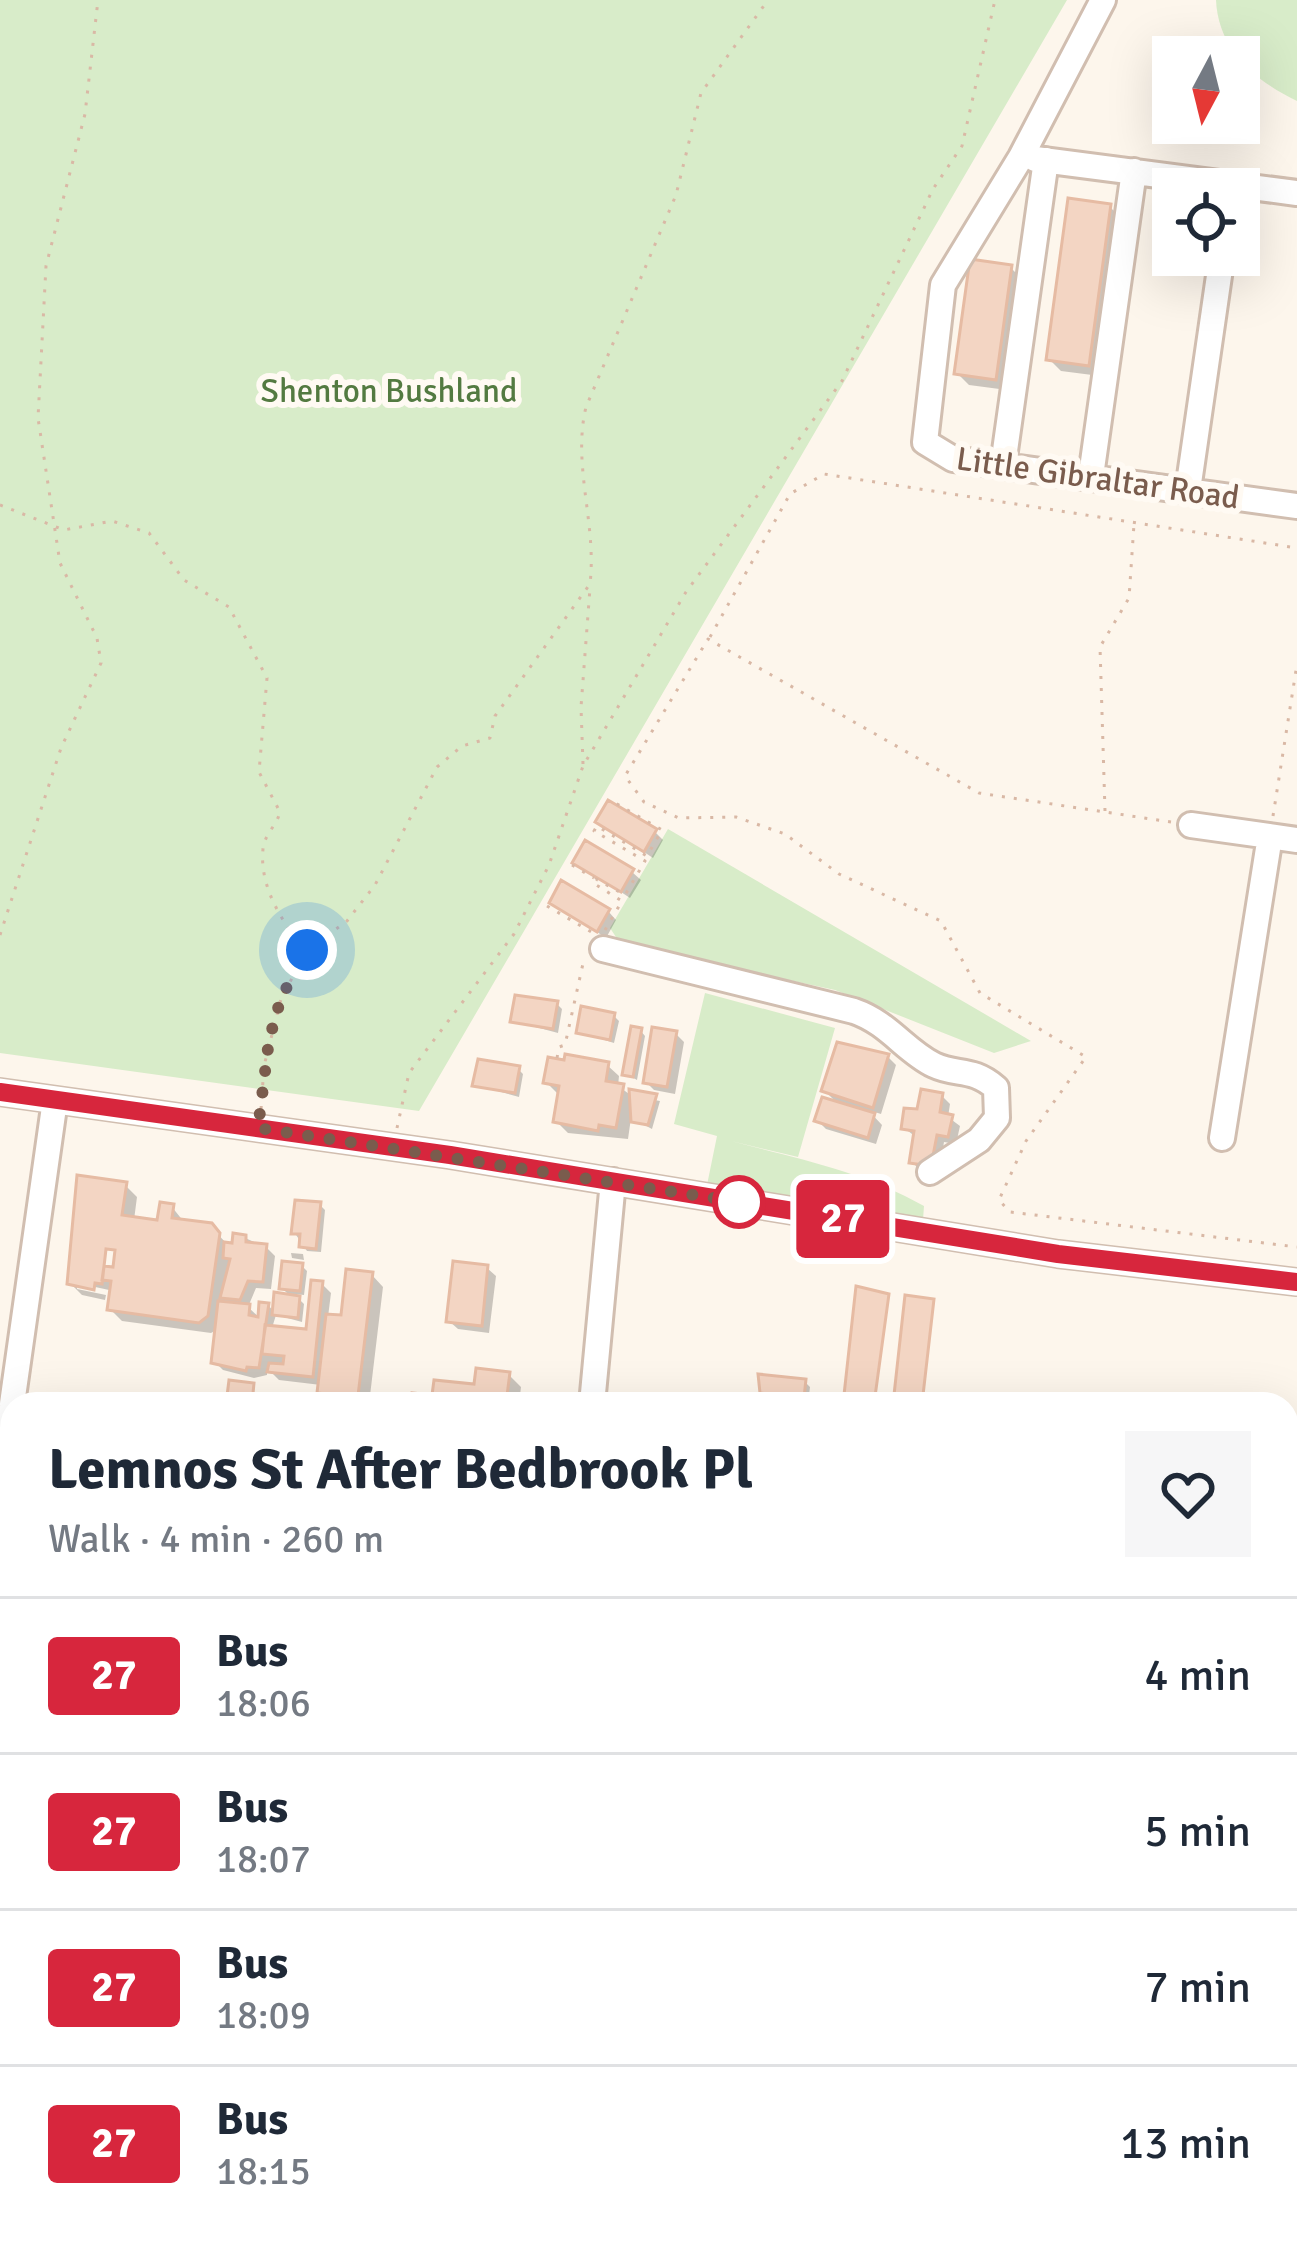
<!DOCTYPE html>
<html lang="en">
<head>
<meta charset="utf-8">
<style>
	body { margin:0; font-family:Signika,sans-serif; background:#f6f6f7; color:#1f2937; height:100vh; display:flex; flex-direction:column; font-size:45px; white-space:nowrap }
	* { box-sizing:border-box; margin:0 }
	p { font-size:39px; color:#747a83 }
	.icon { flex:none; width:66px; height:66px; fill:none; stroke:currentColor; stroke-width:2; stroke-linecap:round; stroke-linejoin:round }
	.map { position:relative; flex:1; overflow:hidden }
	.side { position:absolute; left:0px; top:1392px; width:1299px; height:855px; display:flex; flex-direction:column; background:#fff; border-radius:36px 36px 0 0; box-shadow:0 12px 48px #0002 }
	.side>* { flex:none }
	.badge { padding:0 24px; border-radius:9px; font-size:42px; line-height:78px }
	.needle { width:78px; rotate:187deg }
	.controls { position:absolute; left:1152px; top:36px; display:grid; gap:24px }
	.controls a { display:grid; place-items:center; width:108px; height:108px; border-radius:0px; background:#fff; box-shadow:0 12px 48px #0002; font-size:60px }
	.you { position:absolute; width:60px; height:60px; margin:-30px; border:9px solid #fff; border-radius:50%; background:#1a73e8; box-shadow:0 0 0 18px #1a73e833 }
	.map>.badge { position:absolute; translate:-50% -50%; box-shadow:0 0 0 6px #fff }
	.round { display:grid; place-items:center; flex:none; width:126px; height:126px; border-radius:0px; background:#f6f6f7 }
	.overview { display:flex; align-items:center; justify-content:space-between; height:204px; padding:0 48px }
	h1 { font-size:57px; font-weight:700; line-height:90px }
	ul { padding:0; list-style:none }
	li { display:flex; align-items:center; gap:36px; height:156px; padding:0 48px; border-top:3px solid #e0e1e3 }
	li div { flex:1 }
	li b { display:block; font-size:45px }
	li em { font-style:normal }
	li .badge { min-width:132px; font-weight:700; text-align:center }
	.map>svg:first-child { display:block }
</style>
</head>
<body>
<div class="map">
<svg width="1297" height="2245" viewBox="0 0 1297 2245">
	<rect width="100%" height="100%" fill="#fdf6ec"/>
	<path fill="#d8ecc9" d="M 0,0 L 1067,0 L 419,1111 L 0,1053 Z
		M 1216,0 L 1297,0 L 1297,101 C 1255,81 1218,49 1216,0 Z
		M 668,829 L 1031,1041 L 994,1053 L 835,990 L 719,965 L 692,969 L 626,952 L 610,928 Z
		M 705,993 L 835,1028 L 798,1157 L 731,1141 C 796,1158 865,1172 924,1206 L 923,1220 L 743,1191 L 743,1183 L 707,1185 L 717,1136 L 674,1124 Z"/>
	<path fill="#0003" fill-rule="evenodd" d="M 1110,207 L 1122,219 L 1100,376 L 1061,371 L 1049,359 Z
		M 1011,268 L 1023,280 L 1007,390 L 969,385 L 957,373 Z
		M 599,822 L 655,832 L 663,840 L 653,858 Z
		M 576,862 L 632,872 L 641,880 L 630,898 Z
		M 552,902 L 608,911 L 616,920 L 606,938 Z
		M 557,1004 L 562,1009 L 558,1033 L 513,1021 Z
		M 613,1015 L 619,1021 L 614,1043 L 579,1032 Z
		M 640,1030 L 645,1036 L 637,1080 L 626,1074 Z
		M 675,1033 L 684,1042 L 675,1094 L 654,1090 L 646,1082 Z
		M 888,1057 L 896,1065 L 881,1114 L 868,1110 L 882,1125 L 876,1144 L 826,1129 L 817,1120 L 840,1106 L 825,1091 Z
		M 607,1065 L 619,1076 L 618,1086 L 632,1096 L 660,1101 L 652,1129 L 631,1118 L 628,1139 L 568,1133 L 556,1121 L 558,1094 L 546,1082 Z
		M 518,1069 L 523,1074 L 519,1097 L 476,1085 Z
		M 942,1096 L 950,1104 L 948,1117 L 960,1126 L 956,1144 L 944,1142 L 939,1173 L 920,1170 L 912,1162 L 916,1137 L 904,1128 Z
		M 125,1185 L 137,1197 L 134,1220 L 160,1223 L 172,1207 L 184,1222 L 210,1226 L 228,1245 L 245,1238 L 266,1247 L 275,1256 L 271,1289 L 256,1288 L 248,1307 L 261,1319 L 268,1305 L 275,1313 L 292,1298 L 282,1288 L 302,1266 L 307,1271 L 304,1295 L 294,1294 L 304,1304 L 302,1322 L 276,1315 L 272,1328 L 308,1332 L 322,1284 L 331,1293 L 328,1317 L 344,1319 L 372,1275 L 383,1287 L 369,1404 L 332,1404 L 320,1392 L 321,1385 L 279,1380 L 267,1368 L 267,1375 L 254,1378 L 223,1370 L 214,1361 L 218,1329 L 211,1333 L 122,1321 L 110,1309 L 109,1290 L 77,1283 L 77,1289 L 106,1295 L 105,1300 L 82,1295 L 70,1283 ZM 104,1245 L 118,1248 L 115,1271 L 101,1269 Z
		M 320,1205 L 325,1210 L 321,1252 L 307,1251 L 294,1232 Z
		M 291,1253 L 303,1254 L 304,1260 L 292,1258 Z
		M 487,1268 L 496,1276 L 489,1333 L 458,1329 L 449,1321 Z
		M 933,1302 L 923,1404 L 896,1404 Z
		M 509,1375 L 521,1387 L 519,1404 L 414,1404 Z
		M 805,1382 L 810,1387 L 808,1404 L 762,1404 Z
		M 1287,1681 L 1297,1682 L 1297,1724 L 1287,1723 Z
		M 0,2040 L 12,2041 L 12,2172 L 0,2161 L 7,2080 L 0,2072 Z
		M 238,2235 L 280,2235 L 279,2243 Z
		M 321,2235 L 431,2235 L 429,2245 L 320,2245 Z
		M 541,2235 L 677,2235 L 676,2245 L 541,2245 Z"/>
	<path fill="#f3d5c3" stroke="#e6bba3" stroke-width="3" d="M 1068,198 L 1111,204 L 1089,366 L 1046,360 Z
		M 970,259 L 1012,265 L 996,380 L 954,374 Z
		M 608,800 L 657,829 L 644,852 L 595,822 Z
		M 585,840 L 634,869 L 621,892 L 572,863 Z
		M 561,880 L 610,909 L 597,932 L 549,903 Z
		M 515,995 L 558,1001 L 553,1029 L 510,1022 Z
		M 581,1006 L 615,1013 L 610,1040 L 576,1033 Z
		M 631,1026 L 642,1028 L 633,1077 L 622,1075 Z
		M 652,1027 L 677,1031 L 667,1087 L 643,1083 Z
		M 837,1042 L 889,1054 L 873,1108 L 821,1091 Z
		M 565,1054 L 609,1062 L 606,1081 L 624,1084 L 616,1128 L 599,1125 L 598,1131 L 553,1122 L 559,1086 L 543,1083 L 548,1057 L 564,1060 Z
		M 478,1059 L 520,1066 L 515,1093 L 472,1086 Z
		M 629,1089 L 657,1094 L 648,1125 L 631,1122 Z
		M 921,1089 L 943,1093 L 940,1112 L 953,1115 L 948,1137 L 937,1135 L 931,1166 L 909,1163 L 914,1131 L 901,1129 L 904,1108 L 917,1109 Z
		M 822,1097 L 875,1113 L 868,1138 L 814,1121 Z
		M 77,1175 L 127,1182 L 122,1215 L 157,1220 L 160,1202 L 174,1204 L 172,1218 L 212,1223 L 220,1233 L 208,1316 L 199,1323 L 107,1310 L 111,1281 L 102,1280 L 104,1266 L 113,1267 L 115,1250 L 106,1249 L 102,1284 L 95,1283 L 94,1290 L 67,1284 Z
		M 295,1200 L 321,1202 L 316,1249 L 299,1247 L 300,1234 L 291,1234 Z
		M 233,1233 L 246,1235 L 246,1242 L 267,1244 L 263,1282 L 248,1281 L 240,1300 L 220,1298 L 230,1259 L 223,1258 L 224,1242 L 232,1243 Z
		M 282,1261 L 303,1263 L 300,1291 L 279,1289 Z
		M 453,1261 L 488,1265 L 482,1326 L 446,1322 Z
		M 346,1269 L 373,1272 L 357,1404 L 336,1403 L 337,1395 L 317,1393 L 326,1314 L 341,1315 Z
		M 311,1280 L 323,1281 L 313,1377 L 267,1372 L 269,1363 L 283,1364 L 284,1356 L 262,1354 L 265,1325 L 306,1329 Z
		M 856,1286 L 889,1294 L 874,1404 L 843,1404 Z
		M 274,1292 L 300,1296 L 298,1318 L 272,1315 Z
		M 905,1295 L 934,1299 L 922,1404 L 893,1404 Z
		M 218,1301 L 250,1304 L 249,1315 L 258,1317 L 259,1302 L 269,1303 L 259,1368 L 247,1367 L 246,1371 L 211,1363 Z
		M 476,1368 L 510,1372 L 506,1404 L 411,1404 L 412,1393 L 432,1395 L 434,1380 L 474,1384 Z
		M 758,1374 L 806,1379 L 804,1398 L 760,1393 Z
		M 229,1380 L 254,1383 L 252,1404 L 226,1404 Z
		M 760,1393 L 804,1398 L 803,1404 L 759,1404 Z
		M 0,2037 L 12,2038 L 12,2169 L 0,2162 L 6,2070 L 0,2069 Z
		M 0,2231 L 34,2235 L 33,2245 L 0,2245 Z
		M 318,2235 L 418,2235 L 417,2245 L 317,2245 Z
		M 539,2235 L 665,2235 L 664,2245 L 538,2245 Z"/>
	<g fill="none" stroke-linecap="round" stroke-linejoin="round">
		<g stroke="#d1beb0" stroke-width="30">
			<path id="minor" d="M 1103,0 L 1021,157 L 943,285 L 925,442 L 953,459 L 1297,506
				M 1035,159 L 1297,193
				M 1003,465 L 1046,160
				M 1091,476 L 1134,171
				M 1188,490 L 1222,255
				M 1191,825 L 1297,840
				M 603,949 L 854,1011 C 889,1023 905,1051 934,1065 C 957,1076 972,1067 996,1088 L 997,1118 L 979,1140 L 930,1172
				M 0,1092 L 450,1155 L 1058,1254 L 1297,1282
				M 1222,1138 L 1270,836
				M 12,1404 L 55,1100
				M 592,1404 L 613,1181
				M 0,1493 L 12,1407
				M 1287,1792 L 1297,1793
				M 1287,2133 L 1297,2129
				M 1175,2235 L 1257,2245
				M 818,2245 L 819,2235
				M 1137,2245 L 1138,2235"/>
		</g>
		<path stroke="#d9b8a5" stroke-width="3" stroke-dasharray="3 9" stroke-linecap="butt" d="M 0,505 L 64,530 L 112,521 L 149,533 L 184,580 L 229,607 L 267,678 L 259,772 L 280,812 C 277,825 264,835 263,849 C 259,886 282,923 305,949
			M 710,637 L 790,494 L 824,474 L 1297,548
			M 583,764 L 581,707 L 590,588
			M 1105,811 L 1100,647 L 1129,598 L 1134,524
			M 1273,816 L 1297,664
			M 1171,822 L 979,793 L 708,639 L 625,776 L 644,802 L 679,818 L 736,817 L 785,834 L 839,874 L 941,921 L 980,993 L 1086,1057 L 1026,1141 L 999,1200 L 1010,1212 L 1297,1247
			M 572,865 L 594,878
			M 547,906 L 593,933
			M 605,930 L 622,901 L 593,883 L 596,879 L 625,895 L 645,861 L 594,831 L 597,826 L 647,856 L 662,830 L 612,801
			M 0,935 L 61,748 L 101,663 L 97,638 L 60,563 L 38,418 L 46,266 L 85,114 L 98,0
			M 557,1058 L 559,1047 L 565,1045 L 584,959
			M 261,1109 L 264,1066 L 281,999 L 307,950 L 347,921 L 375,885 L 437,767 L 462,746 L 490,738 L 495,716 L 590,584 C 597,524 572,465 586,407 L 676,195 L 701,93 L 768,0
			M 397,1128 L 409,1073 L 514,934 L 549,865 L 583,766 L 686,592 L 842,381 L 933,189 L 962,146 L 995,0
			M 158,2245 L 158,2235
			M 997,2245 L 1034,2235"/>
		<use href="#minor" stroke="#fff" stroke-width="24"/>
	</g>
	<g fill="none" stroke-linecap="round" stroke-linejoin="round">
		<g stroke="#fff" stroke-width="27">
			<path id="line" d="M 0,1092 L 450,1155 L 1058,1254 L 1297,1282"/>
		</g>
		<use href="#line" stroke="#d7263d" stroke-width="18"/>
		<path stroke="#7a5c4d" stroke-width="12" stroke-dasharray="0 21.6" d="M 307,950 L 281,998 L 269,1040 L 258,1128 L 739,1202"/>
	</g>
	<circle fill="#fff" stroke="#d7263d" stroke-width="6" cx="739" cy="1202" r="24"/>
	<g text-anchor="middle" stroke-width="12" stroke-linejoin="round" paint-order="stroke">
		<g font-size="33" fill="#537a41" stroke="#fffaf3">
			<text x="389" y="402">Shenton Bushland</text>
		</g>
		<g font-size="33" fill="#7a5c4d" stroke="#fffaf3">
			<text transform="translate(1098 477) rotate(8)" y="12">Little Gibraltar Road</text>
		</g>
	</g>
</svg>
<div class="controls">
<a><svg class="needle" viewBox="-14 -14 28 28"><path d="M0-13l5 13h-10z" fill="#e53935"/><path d="M0 13l5-13h-10z" fill="#747a83"/></svg></a>
<a><svg class="icon" aria-label="locate" viewBox="0 0 24 24"><circle cx="12" cy="12" r="6"/><path d="M12 2v4M12 18v4M2 12h4M18 12h4"/></svg></a>
</div>
<div class="you" style="left:307px;top:950px"></div>
<b class="badge" style="left:843px;top:1219px;background:#d7263d;color:#fff">27</b>
<section class="side">
<div class="overview"><div><h1>Lemnos St After Bedbrook Pl</h1><p>Walk · 4 min · 260 m</p></div><a class="round"><svg class="icon" aria-label="heart" viewBox="0 0 24 24"><path d="M12 20l-8-8c-3-5 5-10 8-4 3-6 11-1 8 4z"/></svg></a></div>
<ul>
<li><span class="badge" style="background:#d7263d;color:#fff">27</span><div><b>Bus</b><p>18:06</p></div><em>4 min</em></li>
<li><span class="badge" style="background:#d7263d;color:#fff">27</span><div><b>Bus</b><p>18:07</p></div><em>5 min</em></li>
<li><span class="badge" style="background:#d7263d;color:#fff">27</span><div><b>Bus</b><p>18:09</p></div><em>7 min</em></li>
<li><span class="badge" style="background:#d7263d;color:#fff">27</span><div><b>Bus</b><p>18:15</p></div><em>13 min</em></li>
</ul>
</section>
</div>
</body>
</html>
